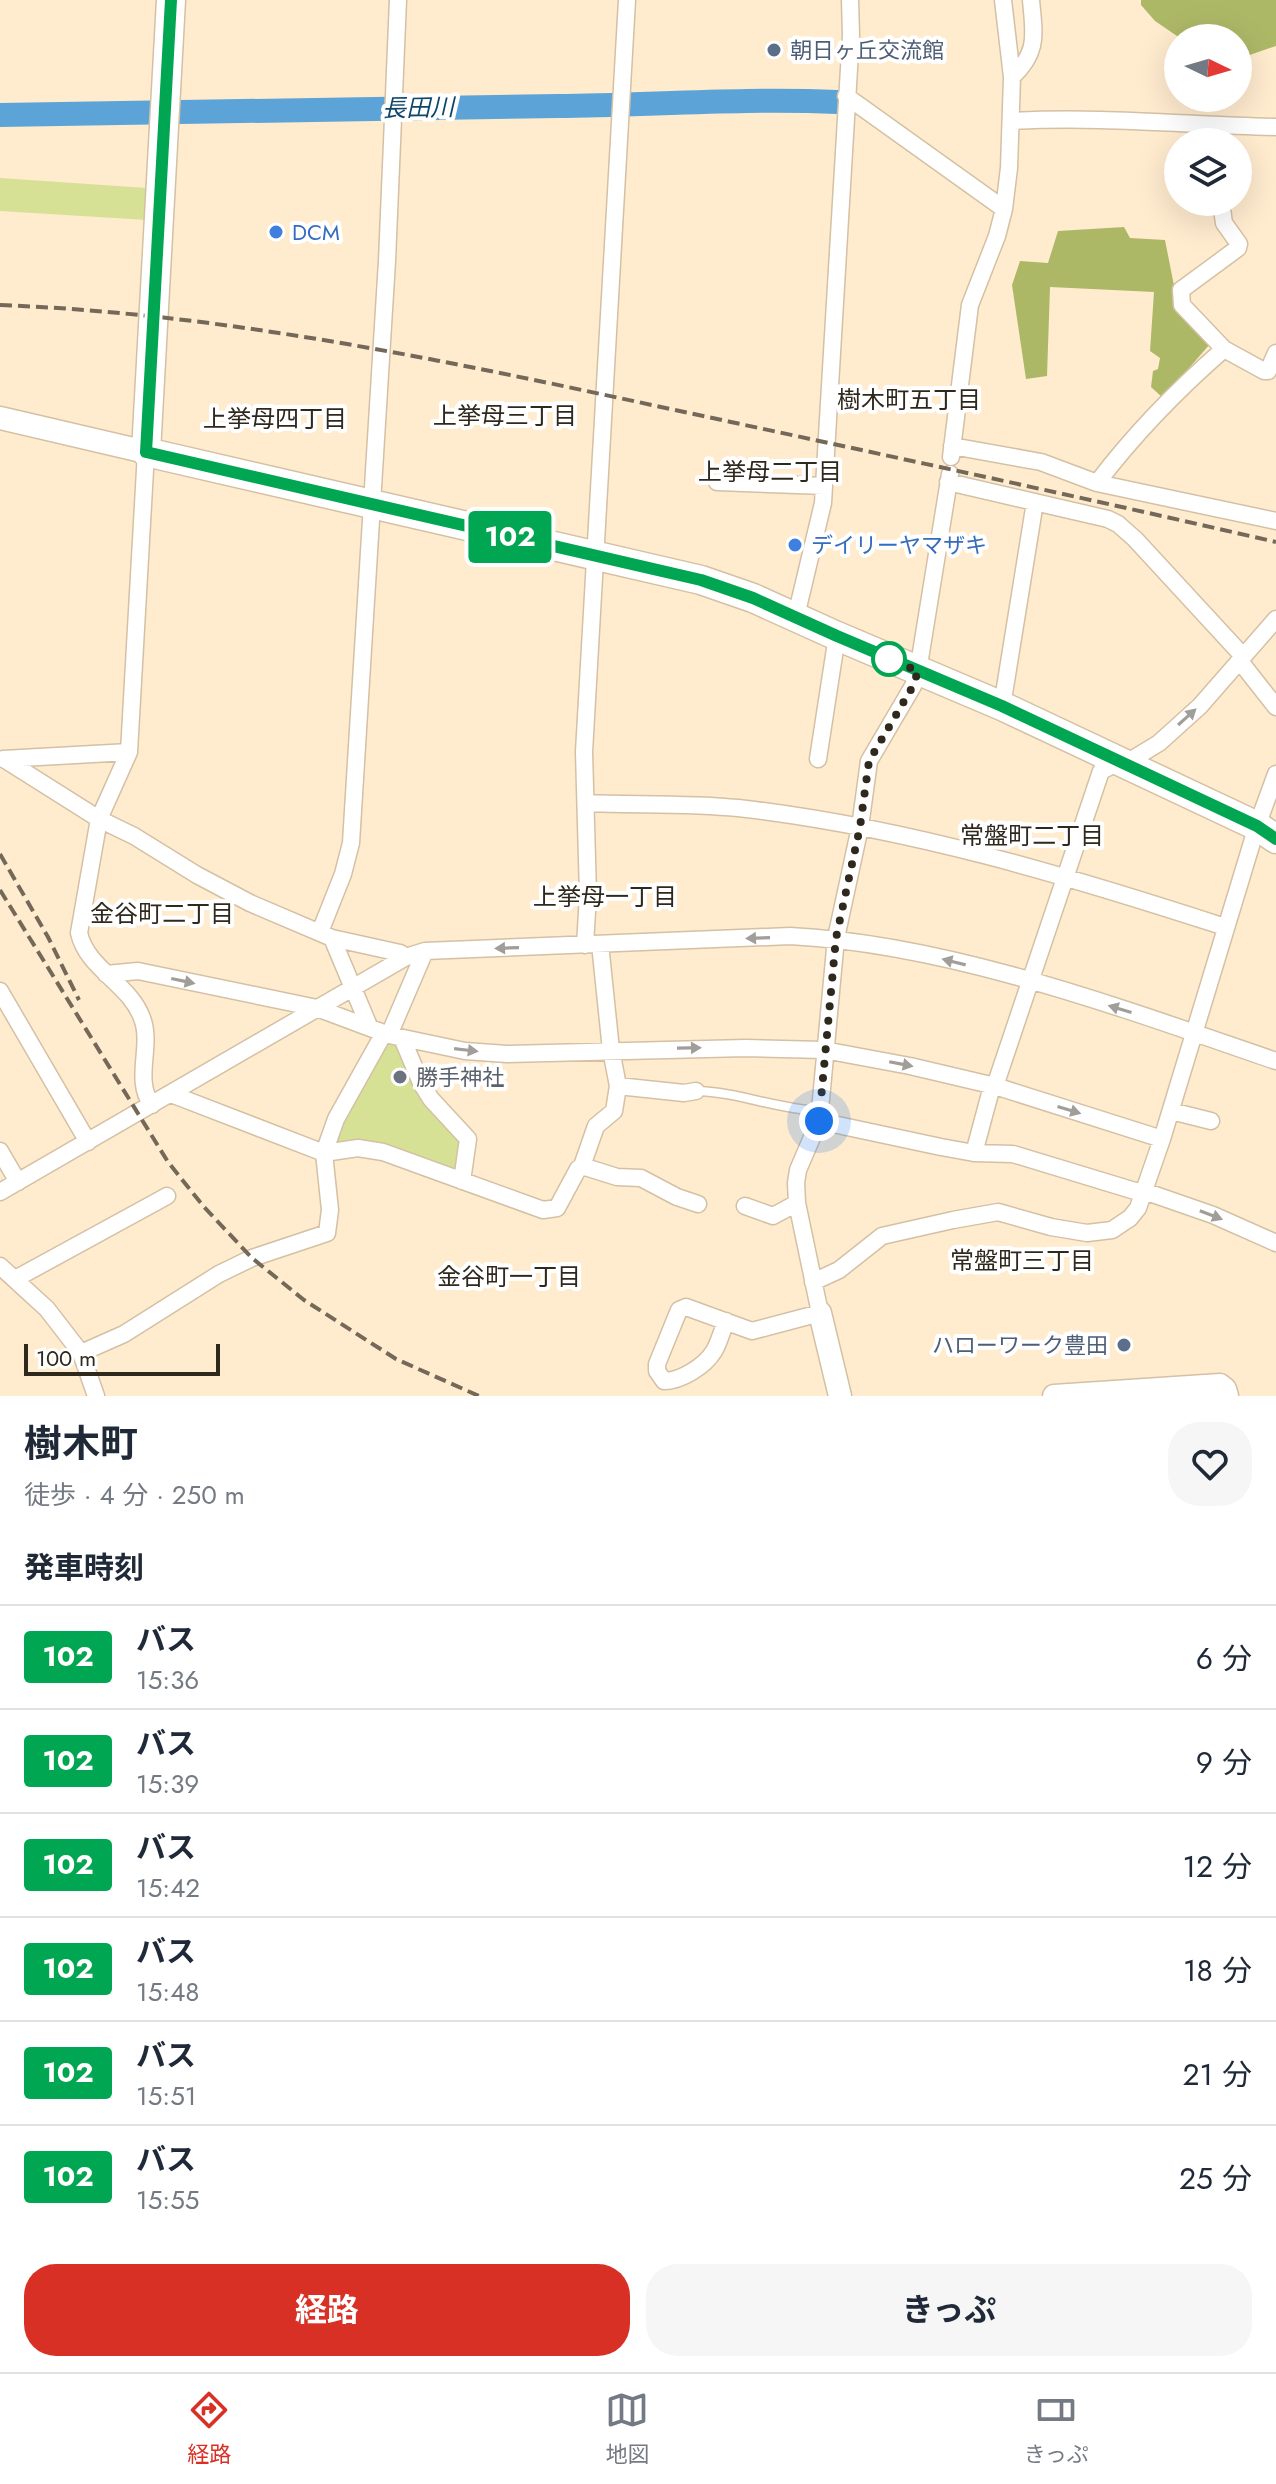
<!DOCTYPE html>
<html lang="ja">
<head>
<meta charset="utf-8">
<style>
	body { margin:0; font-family:Jost,"Noto Sans JP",sans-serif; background:#f6f6f7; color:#1f2937; height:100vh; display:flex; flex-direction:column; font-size:30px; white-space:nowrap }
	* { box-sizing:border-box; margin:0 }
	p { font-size:26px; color:#747a83 }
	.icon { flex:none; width:44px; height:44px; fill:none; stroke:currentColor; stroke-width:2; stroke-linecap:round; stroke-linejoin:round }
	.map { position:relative; height:1396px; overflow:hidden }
	.panel { display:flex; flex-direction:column; background:#fff; flex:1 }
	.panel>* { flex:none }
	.badge { padding:0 16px; border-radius:6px; font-size:28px; line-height:52px }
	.needle { width:52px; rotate:95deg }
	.buttons { position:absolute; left:1164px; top:24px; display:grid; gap:16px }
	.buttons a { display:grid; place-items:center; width:88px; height:88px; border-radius:50%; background:#fff; box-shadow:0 8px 32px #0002; font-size:40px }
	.scale { position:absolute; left:24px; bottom:20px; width:196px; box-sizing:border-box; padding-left:8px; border:4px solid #2f281d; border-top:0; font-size:22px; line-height:28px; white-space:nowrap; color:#2f281d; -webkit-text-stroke:6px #fff; paint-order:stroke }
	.you { position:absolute; width:40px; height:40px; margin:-20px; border:6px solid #fff; border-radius:50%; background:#1a73e8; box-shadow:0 0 0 12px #1a73e833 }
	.map>.badge { position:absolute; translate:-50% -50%; box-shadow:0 0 0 4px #fff }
	h2 { padding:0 24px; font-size:30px; line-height:72px }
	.round { display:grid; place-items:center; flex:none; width:84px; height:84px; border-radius:32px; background:#f6f6f7 }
	.overview { display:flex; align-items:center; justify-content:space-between; height:136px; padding:0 24px }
	h1 { font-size:38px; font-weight:700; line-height:60px }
	.action { display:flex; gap:16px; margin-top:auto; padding:16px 24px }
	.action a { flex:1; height:92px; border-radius:32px; background:#d93025; color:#fff; font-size:32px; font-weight:700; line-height:92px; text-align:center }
	.action a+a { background:#f6f6f7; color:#1f2937 }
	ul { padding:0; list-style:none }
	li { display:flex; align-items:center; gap:24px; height:104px; padding:0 24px; border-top:2px solid #e0e1e3 }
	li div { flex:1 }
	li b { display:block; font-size:30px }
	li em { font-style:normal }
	li .badge { min-width:88px; font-weight:700; text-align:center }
	.menu { display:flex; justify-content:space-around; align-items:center; height:112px; border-top:2px solid #e0e1e3; background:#fff; font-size:22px; color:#747a83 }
	.menu a { display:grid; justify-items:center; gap:4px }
	.menu .active { color:#d93025 }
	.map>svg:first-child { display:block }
</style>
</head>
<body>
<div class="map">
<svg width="1276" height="1396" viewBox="0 0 1276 1396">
	<rect width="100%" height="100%" fill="#ffebce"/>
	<path fill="#d6e195" d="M 0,178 L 147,188 L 147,220 L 0,211 Z
		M 395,1043 L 465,1138 L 460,1164 L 456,1165 L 453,1173 L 336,1145 L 334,1142 L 341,1124 L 387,1045 Z"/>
	<path fill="#adb867" d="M 1141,0 L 1276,0 L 1276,46 L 1238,59 L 1238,38 L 1180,38 L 1155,21 L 1141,5 Z
		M 1124,227 L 1130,238 L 1165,240 L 1180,316 L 1210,344 L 1163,398 L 1151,387 L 1153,371 L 1158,369 L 1160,358 L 1150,351 L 1154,292 L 1050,287 L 1047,376 L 1026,379 L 1012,285 L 1020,261 L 1048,263 L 1058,231 Z"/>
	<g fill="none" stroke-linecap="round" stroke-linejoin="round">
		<path stroke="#5ca4d8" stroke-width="24" d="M 0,115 C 186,113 372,110 558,106 C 651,105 744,98 837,102"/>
		<g stroke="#d4c1a5" stroke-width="11">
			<path id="lane" d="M 696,1091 C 738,1092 777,1109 819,1111"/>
		</g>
		<g stroke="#d4c1a5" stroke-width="19">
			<path id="street" d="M 1012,77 C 1039,52 1034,34 1031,0
				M 846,96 L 1004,209
				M 1011,121 C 1100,116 1188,125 1276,127
				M 1221,202 L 1224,223 L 1239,244 L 1238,248 L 1181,290 L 1182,305 L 1224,349 L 1264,371 L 1268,371 L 1276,353
				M 952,446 L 1041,462 L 1097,483 L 1276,521
				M 146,452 L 129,752 L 99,819 L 79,933 C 87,969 130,984 142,1018 C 153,1046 133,1080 152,1105
				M 951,457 L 970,305 L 997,236 L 1004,209 L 1009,168 L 1012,77 L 1003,0
				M 717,482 L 824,486
				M 948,482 L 1108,519 L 1118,524 L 1135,539 L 1242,655
				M 1097,483 C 1135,433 1177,390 1224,349
				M 796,616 L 823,503 L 851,35 L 850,0
				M 1239,660 L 1276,707
				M 1002,706 L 1035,502
				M 3,759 L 129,752
				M 4,759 L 99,819 L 134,836 L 197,875 L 250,903 L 332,938 L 400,953 L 406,957
				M 818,759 L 837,636
				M 586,803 C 635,805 690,803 738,808 C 905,827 1065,875 1225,927
				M 320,932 L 343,874 L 351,843 L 387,261 L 398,0
				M 332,938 L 369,1026
				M 585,945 L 588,895 L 584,752 L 627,0
				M 106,974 L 138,971 L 317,1008 L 389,1035 L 465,1051 L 507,1054 L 746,1048 L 824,1050 L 910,1066 L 995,1086 L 1162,1139
				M 0,991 L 88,1142
				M 389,1035 L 425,951
				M 402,1038 L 421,1083 L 431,1099 L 468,1139 L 462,1181
				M 618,1086 L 684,1093 L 696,1091
				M 995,1086 L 1101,771 L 1113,765 L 1126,763 L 1159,743 L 1200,706 L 1276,619
				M 171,1094 L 324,1153 L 358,1148 L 383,1152 L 543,1210 L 557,1208 L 578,1169 L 582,1166 L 596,1126 L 614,1111 L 618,1086 L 611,1050 L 600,944
				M 1171,1111 L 1211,1121
				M 819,1121 L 941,1147 L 974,1153 L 1013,1154 L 1135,1191 L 1144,1191 L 1213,1215 L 1276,1243
				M 0,1151 L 18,1182
				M 974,1153 L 992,1086
				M 582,1166 L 617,1177 L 641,1178 L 677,1197 L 698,1204
				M 0,1192 L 406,957 L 425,951 L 790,936 C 950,944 1124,1009 1276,1061
				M 745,1206 L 773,1216 L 797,1203
				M 0,1266 L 47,1309 L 81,1353 L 96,1396
				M 15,1279 L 167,1196
				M 813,1282 L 839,1270 L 882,1236 L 953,1220 L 998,1212 L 1051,1227 L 1087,1233 L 1112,1230 L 1130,1218 L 1138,1208 L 1162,1139 L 1257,826 L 1276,774
				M 726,1321 C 722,1331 719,1343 714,1351 C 705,1366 681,1381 664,1381 L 657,1371 L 657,1364 L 679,1310 L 686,1307 L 752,1331 L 820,1313 L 797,1203 L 796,1183 L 798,1170 L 819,1121 L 836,938 L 860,827 L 869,761 L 913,686 L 918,671 L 950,474
				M 81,1353 L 124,1334 L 219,1274 L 252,1258 L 327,1233 L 330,1210 L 324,1153 L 336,1119 L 384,1033"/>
		</g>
		<g stroke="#d4c1a5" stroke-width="25">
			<path id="secondary" d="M 0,418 L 146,452
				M 820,1313 L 840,1396
				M 1054,1396 L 1220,1385 L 1225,1389 L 1227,1396"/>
		</g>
		<g stroke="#d4c1a5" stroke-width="31">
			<path id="highway" d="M 171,0 L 146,452 L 701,580 L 753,598 L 837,636 L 1002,706 L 1257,826 L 1276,839"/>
		</g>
		<use href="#lane" stroke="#fff" stroke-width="8"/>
		<use href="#street" stroke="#fff" stroke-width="16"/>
		<use href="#secondary" stroke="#fff" stroke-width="22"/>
		<use href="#highway" stroke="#fff" stroke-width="28"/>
		<path stroke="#746958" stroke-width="4" stroke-dasharray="12 6" stroke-linecap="butt" d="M 0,305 C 233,314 462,364 689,413 C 885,455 1081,497 1276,542
			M 0,854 L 48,937 L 79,1000
			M 0,890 L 168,1162 L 204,1207 L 252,1258 L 304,1300 L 396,1359 L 479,1396"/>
	</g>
	<defs><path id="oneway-solid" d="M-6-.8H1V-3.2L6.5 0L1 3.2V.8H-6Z" transform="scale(2)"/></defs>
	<g fill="#a19e99">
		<use href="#oneway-solid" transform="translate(1187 717) rotate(-42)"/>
		<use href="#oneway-solid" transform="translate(758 938) rotate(178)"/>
		<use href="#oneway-solid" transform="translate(507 948) rotate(178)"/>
		<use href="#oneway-solid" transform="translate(954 962) rotate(-166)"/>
		<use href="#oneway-solid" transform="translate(183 981) rotate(12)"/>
		<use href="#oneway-solid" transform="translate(1120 1009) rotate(-163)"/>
		<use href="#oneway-solid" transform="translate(689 1048) rotate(-1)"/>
		<use href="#oneway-solid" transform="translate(466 1050) rotate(7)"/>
		<use href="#oneway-solid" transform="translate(901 1064) rotate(11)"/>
		<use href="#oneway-solid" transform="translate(1069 1110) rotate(17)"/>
		<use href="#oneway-solid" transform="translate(1211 1215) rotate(21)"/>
	</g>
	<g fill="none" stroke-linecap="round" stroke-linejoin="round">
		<g stroke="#fff" stroke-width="18">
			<path id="line" d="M 171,0 L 146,452 L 701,580 L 753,598 L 837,636 L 1002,706 L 1257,826 L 1276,839"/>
		</g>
		<use href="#line" stroke="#00a651" stroke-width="12"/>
		<path stroke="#2f281d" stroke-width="8" stroke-dasharray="0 14.4" d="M 819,1121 L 836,938 L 860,827 L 869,761 L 913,686 L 918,671 L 889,659"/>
	</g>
	<g fill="#5c6f8a" stroke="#fff" stroke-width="3">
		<circle cx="774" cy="50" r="8"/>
		<circle cx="1124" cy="1345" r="8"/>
	</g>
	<g fill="#3f7fe0" stroke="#fff" stroke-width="3">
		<circle cx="276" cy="232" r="8"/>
		<circle cx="795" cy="545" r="8"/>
	</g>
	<circle fill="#fff" stroke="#00a651" stroke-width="4" cx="889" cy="659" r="16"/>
	<circle fill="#6b7280" stroke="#fff" stroke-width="3" cx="400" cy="1077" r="8"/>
	<g text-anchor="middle" stroke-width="8" stroke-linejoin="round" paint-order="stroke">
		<g font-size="22" fill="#4e5e75" stroke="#fff" text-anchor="start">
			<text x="790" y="58">朝日ヶ丘交流館</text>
			<text x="1108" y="1353" text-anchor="end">ハローワーク豊田</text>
		</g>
		<g font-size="22" fill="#366cbe" stroke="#fff" text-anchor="start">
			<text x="292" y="240">DCM</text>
			<text x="811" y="553">デイリーヤマザキ</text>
		</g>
		<g font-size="22" fill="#5b616d" stroke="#fff" text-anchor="start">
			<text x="416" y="1085">勝手神社</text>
		</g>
		<g font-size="24" font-style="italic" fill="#0e476a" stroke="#fff">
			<text transform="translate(418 108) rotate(-1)" y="8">長田川</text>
		</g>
		<g font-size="24" fill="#2f281d" stroke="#fff">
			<text x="909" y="408">樹木町五丁目</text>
			<text x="505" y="424">上挙母三丁目</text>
			<text x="275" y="427">上挙母四丁目</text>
			<text x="770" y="480">上挙母二丁目</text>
			<text x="1032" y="844">常盤町二丁目</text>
			<text x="605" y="905">上挙母一丁目</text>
			<text x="162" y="922">金谷町二丁目</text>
			<text x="1022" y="1269">常盤町三丁目</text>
			<text x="509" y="1285">金谷町一丁目</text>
		</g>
	</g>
</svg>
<div class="buttons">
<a><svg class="needle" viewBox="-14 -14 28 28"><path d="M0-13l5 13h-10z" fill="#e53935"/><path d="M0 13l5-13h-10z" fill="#747a83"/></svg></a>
<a><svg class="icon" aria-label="layers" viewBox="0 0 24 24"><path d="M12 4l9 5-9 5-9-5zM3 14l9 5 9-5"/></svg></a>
</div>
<div class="scale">100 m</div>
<div class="you" style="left:819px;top:1121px"></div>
<b class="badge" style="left:510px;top:537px;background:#00a651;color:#fff">102</b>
</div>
<section class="panel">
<div class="overview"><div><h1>樹木町</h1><p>徒歩 · 4 分 · 250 m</p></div><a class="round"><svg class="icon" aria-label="heart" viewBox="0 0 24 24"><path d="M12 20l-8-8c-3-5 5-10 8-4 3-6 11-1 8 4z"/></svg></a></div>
<h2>発車時刻</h2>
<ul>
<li><span class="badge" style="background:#00a651;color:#fff">102</span><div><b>バス</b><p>15:36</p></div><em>6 分</em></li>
<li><span class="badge" style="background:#00a651;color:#fff">102</span><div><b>バス</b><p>15:39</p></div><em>9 分</em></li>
<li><span class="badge" style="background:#00a651;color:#fff">102</span><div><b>バス</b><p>15:42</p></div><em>12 分</em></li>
<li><span class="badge" style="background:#00a651;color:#fff">102</span><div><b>バス</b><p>15:48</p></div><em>18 分</em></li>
<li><span class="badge" style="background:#00a651;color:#fff">102</span><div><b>バス</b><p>15:51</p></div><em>21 分</em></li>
<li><span class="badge" style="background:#00a651;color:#fff">102</span><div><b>バス</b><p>15:55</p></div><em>25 分</em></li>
</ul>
<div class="action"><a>経路</a><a>きっぷ</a></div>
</section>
<nav class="menu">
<a class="active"><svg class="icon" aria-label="directions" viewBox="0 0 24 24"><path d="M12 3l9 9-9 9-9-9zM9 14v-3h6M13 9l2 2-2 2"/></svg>経路</a>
<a><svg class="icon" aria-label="map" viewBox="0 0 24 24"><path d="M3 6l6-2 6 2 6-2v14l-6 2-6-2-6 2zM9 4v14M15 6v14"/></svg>地図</a>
<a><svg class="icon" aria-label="tickets" viewBox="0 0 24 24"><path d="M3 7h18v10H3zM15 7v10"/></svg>きっぷ</a>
</nav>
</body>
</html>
